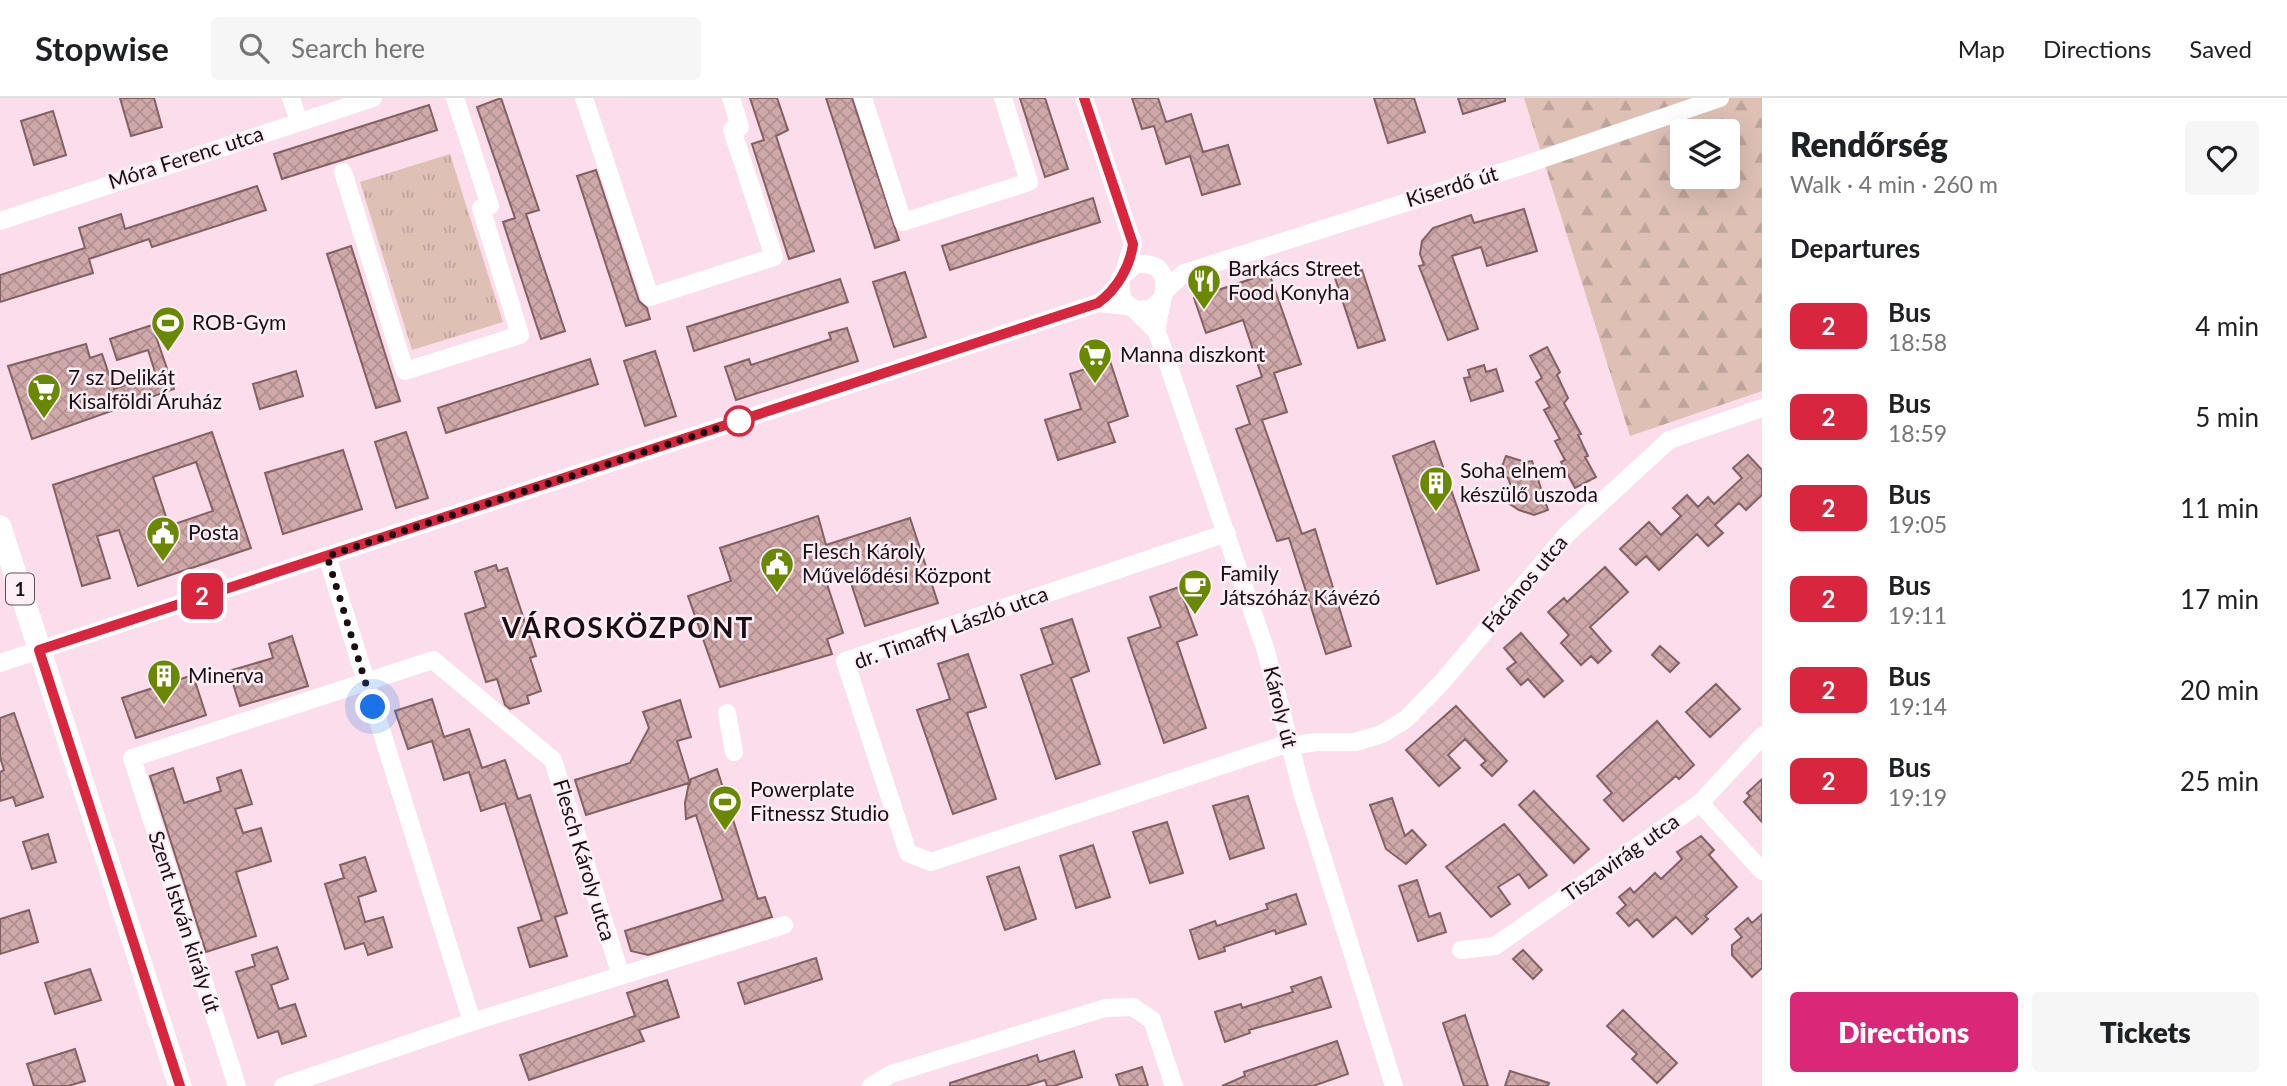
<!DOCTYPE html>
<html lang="en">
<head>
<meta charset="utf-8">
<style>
	body { margin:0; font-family:Lato,sans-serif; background:#f6f6f6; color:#202124; height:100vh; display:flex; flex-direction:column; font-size:26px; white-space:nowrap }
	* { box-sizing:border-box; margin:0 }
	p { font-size:23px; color:#757577 }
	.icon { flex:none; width:38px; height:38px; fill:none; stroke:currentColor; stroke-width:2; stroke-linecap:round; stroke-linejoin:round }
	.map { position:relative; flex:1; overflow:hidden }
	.sheet { display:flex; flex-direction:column; background:#fff; width:525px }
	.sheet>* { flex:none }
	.badge { padding:0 14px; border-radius:10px; font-size:24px; line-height:46px }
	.buttons { position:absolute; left:1670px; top:21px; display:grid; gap:14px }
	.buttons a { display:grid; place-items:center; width:70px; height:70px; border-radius:7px; background:#fff; box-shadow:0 7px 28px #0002; font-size:35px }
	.you { position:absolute; width:35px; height:35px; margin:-18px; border:5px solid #fff; border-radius:50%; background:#1a73e8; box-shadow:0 0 0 10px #1a73e833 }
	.map>.badge { position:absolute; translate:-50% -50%; box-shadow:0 0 0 4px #fff }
	h2 { padding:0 28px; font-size:26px; line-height:63px }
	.round { display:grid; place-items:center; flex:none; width:74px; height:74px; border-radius:7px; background:#f6f6f6 }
	.head { display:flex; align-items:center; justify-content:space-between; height:119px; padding:0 28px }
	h1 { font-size:33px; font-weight:800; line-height:52px }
	.action { display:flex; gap:14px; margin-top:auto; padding:14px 28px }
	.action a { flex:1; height:80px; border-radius:7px; background:#db2777; color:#fff; font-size:28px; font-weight:800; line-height:80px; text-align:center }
	.action a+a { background:#f6f6f6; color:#202124 }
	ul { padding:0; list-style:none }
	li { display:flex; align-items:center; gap:21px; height:91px; padding:0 28px }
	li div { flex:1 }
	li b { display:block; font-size:26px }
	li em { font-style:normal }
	li .badge { min-width:77px; font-weight:700; text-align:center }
	header { display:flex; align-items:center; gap:42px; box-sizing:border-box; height:98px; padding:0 35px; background:#fff; border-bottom:2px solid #e0e0e0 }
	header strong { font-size:33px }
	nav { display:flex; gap:38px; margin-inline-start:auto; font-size:24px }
	.search { width:490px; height:63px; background:#f6f6f6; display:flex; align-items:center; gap:18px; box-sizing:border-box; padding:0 24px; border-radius:7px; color:#757577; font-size:26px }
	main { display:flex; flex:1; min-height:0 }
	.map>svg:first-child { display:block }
</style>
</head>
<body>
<header>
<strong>Stopwise</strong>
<div class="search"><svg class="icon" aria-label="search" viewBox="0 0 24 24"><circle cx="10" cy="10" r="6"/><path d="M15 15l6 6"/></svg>Search here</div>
<nav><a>Map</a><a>Directions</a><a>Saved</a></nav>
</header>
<main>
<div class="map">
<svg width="1762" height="988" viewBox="0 0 1762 988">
	<defs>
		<pattern id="forest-firs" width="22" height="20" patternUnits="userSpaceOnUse" patternTransform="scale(1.75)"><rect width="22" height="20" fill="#dec0b5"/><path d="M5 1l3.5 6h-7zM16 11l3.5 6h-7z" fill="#bea49b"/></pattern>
		<pattern id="park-tufts" width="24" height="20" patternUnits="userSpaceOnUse" patternTransform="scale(1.75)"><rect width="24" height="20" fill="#dec0b5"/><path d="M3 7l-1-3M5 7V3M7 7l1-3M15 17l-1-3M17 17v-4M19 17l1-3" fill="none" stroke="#bea49b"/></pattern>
		<pattern id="building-cross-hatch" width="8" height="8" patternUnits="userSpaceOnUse" patternTransform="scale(1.75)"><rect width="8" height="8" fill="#cfa8aa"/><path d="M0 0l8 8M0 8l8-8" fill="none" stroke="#b18f91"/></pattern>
	</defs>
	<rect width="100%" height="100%" fill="#fbddeb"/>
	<path fill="url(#forest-firs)" fill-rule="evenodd" d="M 1524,0 L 1762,0 L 1762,293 L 1630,338 ZM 1682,33 L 1727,33 L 1727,79 L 1682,79 Z"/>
	<path fill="url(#park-tufts)" d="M 450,56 L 503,224 L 412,252 L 360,84 Z"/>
	<path fill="url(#building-cross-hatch)" stroke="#836062" stroke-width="2" fill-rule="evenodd" d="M 120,0 L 154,0 L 162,29 L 131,38 Z
		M 501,0 L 539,112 L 526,116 L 565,233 L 541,241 L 503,124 L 515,120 L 477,9 Z
		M 750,0 L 777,0 L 788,32 L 776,38 L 814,153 L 789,161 L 752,46 L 764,42 Z
		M 826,0 L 852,0 L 899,142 L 875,150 Z
		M 1020,0 L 1045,0 L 1068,71 L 1045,79 Z
		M 1132,0 L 1158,0 L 1166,24 L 1191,16 L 1203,54 L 1228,47 L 1240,86 L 1202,97 L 1190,58 L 1166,66 L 1154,28 L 1142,31 Z
		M 1374,0 L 1414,0 L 1425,34 L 1388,45 Z
		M 1458,0 L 1505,0 L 1505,3 L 1463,16 Z
		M 429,7 L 437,32 L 282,81 L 274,56 Z
		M 53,13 L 66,57 L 34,67 L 21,23 Z
		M 596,72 L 639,203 L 647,210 L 650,221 L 626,228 L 577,78 Z
		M 257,88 L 266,112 L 152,149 L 149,141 L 89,161 L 93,175 L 0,204 L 0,177 L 85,150 L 79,130 L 121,116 L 125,131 Z
		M 1093,100 L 1100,124 L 950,172 L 942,148 Z
		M 1524,111 L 1537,153 L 1487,168 L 1481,149 L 1452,158 L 1478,231 L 1448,242 L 1419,168 L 1424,167 L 1420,156 L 1422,143 L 1433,130 L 1471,117 L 1474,125 Z
		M 351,148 L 400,303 L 376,310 L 327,156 Z
		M 1362,172 L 1385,242 L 1358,250 L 1335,180 Z
		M 905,174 L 926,239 L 894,249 L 873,184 Z
		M 1269,175 L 1301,266 L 1274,275 L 1287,314 L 1262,322 L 1302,436 L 1315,431 L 1351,548 L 1326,556 L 1289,440 L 1277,443 L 1236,331 L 1250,326 L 1237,288 L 1262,279 L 1243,222 L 1206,235 L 1194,200 Z
		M 840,181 L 848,204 L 694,253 L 687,229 Z
		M 152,227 L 174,291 L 32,341 L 8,268 L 86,246 L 90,260 L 102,256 L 114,291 L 156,277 L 148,252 L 117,262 L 110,241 Z
		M 847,230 L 858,263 L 736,302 L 725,269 L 749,261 L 751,267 L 831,241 L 829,235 Z
		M 1547,249 L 1560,274 L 1557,277 L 1568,300 L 1564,305 L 1581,336 L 1578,337 L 1588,358 L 1585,359 L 1596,379 L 1575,390 L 1561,364 L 1565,362 L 1555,343 L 1560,341 L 1544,312 L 1550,309 L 1536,284 L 1542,280 L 1530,258 Z
		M 655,253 L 676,318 L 645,328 L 624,263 Z
		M 590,261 L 598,286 L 446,335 L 438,310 Z
		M 1110,263 L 1128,318 L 1108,325 L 1115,344 L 1058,362 L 1045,322 L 1081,311 L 1070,276 Z
		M 1484,267 L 1486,274 L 1496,271 L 1503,293 L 1471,303 L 1464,280 L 1470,279 L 1468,272 Z
		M 296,273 L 303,298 L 260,311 L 253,286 Z
		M 212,334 L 251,450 L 138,488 L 119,432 L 97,438 L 110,480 L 82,488 L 53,387 ZM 196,364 L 213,413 L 169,428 L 153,379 Z
		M 406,334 L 428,400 L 396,410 L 375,344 Z
		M 1434,343 L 1479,472 L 1437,486 L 1393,358 Z
		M 343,352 L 362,411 L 283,436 L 265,375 Z
		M 1748,357 L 1762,372 L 1762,397 L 1746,412 L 1739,405 L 1715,427 L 1723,435 L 1708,448 L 1697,436 L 1659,472 L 1646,458 L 1636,467 L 1620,451 L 1649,424 L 1661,437 L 1681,418 L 1673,410 L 1687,397 L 1698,409 L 1708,399 L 1714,406 L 1742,380 L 1733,370 Z
		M 1506,358 L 1525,364 L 1532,363 L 1548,412 L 1534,417 L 1519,412 L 1505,403 L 1512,391 L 1508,380 L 1500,374 Z
		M 818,418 L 826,447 L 910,420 L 938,505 L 865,528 L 848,476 L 826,483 L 843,535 L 827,541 L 832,556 L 720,589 L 688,498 L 731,483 L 720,450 Z
		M 496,467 L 498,473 L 507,470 L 536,558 L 530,560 L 541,593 L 527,598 L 529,605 L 510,611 L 505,607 L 497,581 L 486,584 L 465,516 L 486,509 L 475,474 Z
		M 1605,469 L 1628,494 L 1590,529 L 1611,553 L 1598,565 L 1591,558 L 1581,567 L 1561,545 L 1569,537 L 1548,514 L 1564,500 L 1567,504 Z
		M 1179,489 L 1197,537 L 1177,544 L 1206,630 L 1164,645 L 1128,540 L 1161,529 L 1150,499 Z
		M 1072,521 L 1089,573 L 1071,580 L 1100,666 L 1056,681 L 1021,577 L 1053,566 L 1041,531 Z
		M 1521,535 L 1563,583 L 1544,599 L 1528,581 L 1521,587 L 1507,571 L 1516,564 L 1504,550 Z
		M 292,538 L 308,588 L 240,608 L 229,573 L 273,560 L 269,546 Z
		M 1660,548 L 1679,565 L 1670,574 L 1652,557 Z
		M 968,556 L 986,609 L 967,615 L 996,701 L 953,716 L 917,612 L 950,601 L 938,566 Z
		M 193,577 L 206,617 L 136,640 L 122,600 Z
		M 1716,586 L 1740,611 L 1710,639 L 1686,614 Z
		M 432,601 L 444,639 L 469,631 L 482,670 L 505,662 L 518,701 L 530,697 L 567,815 L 555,819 L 567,858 L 530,869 L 518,830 L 542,822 L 505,705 L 481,713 L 469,674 L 444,682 L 432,643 L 408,651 L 395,613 Z
		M 680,602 L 691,639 L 677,643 L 690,685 L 691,681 L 717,671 L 758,801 L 765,799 L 772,819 L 648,857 L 631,853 L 625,833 L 723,802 L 696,717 L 686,721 L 685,705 L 689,685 L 586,717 L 575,682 L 630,665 L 649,630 L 643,614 Z
		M 1456,608 L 1507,663 L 1492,678 L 1481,667 L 1486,663 L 1465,641 L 1448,657 L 1460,670 L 1439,688 L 1406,652 Z
		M 14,615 L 43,699 L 16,708 L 13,699 L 0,703 L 0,674 L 4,672 L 0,659 L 0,620 Z
		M 1657,623 L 1694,667 L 1679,681 L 1676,678 L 1623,723 L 1604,702 L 1612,695 L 1597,678 Z
		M 173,670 L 184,705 L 221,693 L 217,680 L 241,672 L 252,706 L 235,711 L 243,735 L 261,730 L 271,763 L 236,774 L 256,838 L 206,854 L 150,678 Z
		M 1762,681 L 1762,724 L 1744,704 L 1750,698 L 1747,695 Z
		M 1534,693 L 1589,751 L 1574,765 L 1519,707 Z
		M 1248,698 L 1264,750 L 1230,761 L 1213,708 Z
		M 1392,700 L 1405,738 L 1412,732 L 1426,747 L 1406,766 L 1386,751 L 1370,707 Z
		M 1167,724 L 1183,775 L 1150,785 L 1133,734 Z
		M 1504,726 L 1547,777 L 1529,790 L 1519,776 L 1498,789 L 1510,806 L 1491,819 L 1446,769 Z
		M 48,736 L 56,764 L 32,771 L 23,744 Z
		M 1701,738 L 1714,752 L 1709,757 L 1737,789 L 1705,818 L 1708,821 L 1692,836 L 1676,819 L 1653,839 L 1637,821 L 1629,828 L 1617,815 L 1626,807 L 1619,799 L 1630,790 L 1634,795 L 1655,775 L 1661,781 L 1682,761 L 1677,754 Z
		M 1093,747 L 1110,799 L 1076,810 L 1060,758 Z
		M 365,759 L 376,793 L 358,799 L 365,824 L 383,819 L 392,849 L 368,857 L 364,845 L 345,851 L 325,786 L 344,780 L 340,767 Z
		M 1019,769 L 1036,821 L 1005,832 L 987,779 Z
		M 1417,782 L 1429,819 L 1440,815 L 1446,834 L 1418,843 L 1399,788 Z
		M 1296,796 L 1306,826 L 1276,836 L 1275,832 L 1224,849 L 1225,853 L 1199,861 L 1190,832 L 1215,823 L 1217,828 L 1268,811 L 1266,806 Z
		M 29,812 L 38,844 L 0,856 L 0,821 Z
		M 1762,816 L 1762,870 L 1752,879 L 1732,857 L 1732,847 L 1742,839 L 1735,831 L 1748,820 L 1752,825 Z
		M 277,849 L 288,881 L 271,887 L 279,911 L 295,906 L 306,938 L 282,946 L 278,933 L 258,940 L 236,874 L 255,868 L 252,857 Z
		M 1523,852 L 1542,872 L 1533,881 L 1513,861 Z
		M 816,860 L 822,881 L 745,906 L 738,885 Z
		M 90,871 L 101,902 L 55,916 L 45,885 Z
		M 1321,879 L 1331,909 L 1249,932 L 1250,935 L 1225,944 L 1215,914 L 1241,906 L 1242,910 L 1293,894 L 1291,889 Z
		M 667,882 L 679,919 L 639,932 L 644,943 L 529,982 L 520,957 L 635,918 L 627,895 Z
		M 1623,912 L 1677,965 L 1657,985 L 1632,961 L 1637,956 L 1607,928 Z
		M 1465,917 L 1488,988 L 1464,988 L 1443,925 Z
		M 1337,943 L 1348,976 L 1313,988 L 1222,988 L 1245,978 L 1244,974 Z
		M 75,951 L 85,983 L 68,988 L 34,988 L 27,966 Z
		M 1074,953 L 1082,979 L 1054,988 L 1047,988 L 1045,982 L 1026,988 L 950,988 L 950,985 L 1037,957 L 1039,964 Z
		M 1142,969 L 1148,988 L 1120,988 L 1116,977 Z
		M 1510,973 L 1549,985 L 1548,988 L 1505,988 Z"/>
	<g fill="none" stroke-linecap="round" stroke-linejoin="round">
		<path stroke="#fff" stroke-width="18" d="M 291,0 L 299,24
			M 584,0 L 650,199 L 774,159 L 732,32 L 740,29 L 731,0
			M 863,0 L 903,124 L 1029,84 L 1003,0
			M 1084,0 L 1133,146 L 1124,174
			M 343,74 L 405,273 L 520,237 L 481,110 L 490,108 L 455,0
			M 0,123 L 373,0
			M 1166,192 L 1184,175 L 1524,67 L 1720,0
			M 1135,212 L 1157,234 L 1266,553 L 1302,694 L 1394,988
			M 1157,234 C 1156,209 1184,163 1136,166 L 1120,180 L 1122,202 L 1135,212 L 1151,211 L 1163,200
			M 1227,435 L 845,563 L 908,755 L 931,764 L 1289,645
			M 327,458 L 472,924
			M 0,565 L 1098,205 L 1128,208
			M 727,615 L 734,654
			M 1290,648 L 1316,644 L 1355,644 L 1382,636 L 1406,621 L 1442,584 L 1567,436 L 1669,342 L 1762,310
			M 1700,705 L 1762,773
			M 1461,852 L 1495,848 L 1700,705 L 1762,638
			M 237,988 L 132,660 L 433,562 L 553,662 L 621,878
			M 283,988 L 472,924 L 784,827
			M 871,988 L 891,976 L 1105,910 L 1133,909 L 1152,922 L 1174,988"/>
		<path stroke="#fff" stroke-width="23" d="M 0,429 L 180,988"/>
	</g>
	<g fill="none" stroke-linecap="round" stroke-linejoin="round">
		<g stroke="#fff" stroke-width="16">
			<path id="line" d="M 180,988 L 39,552 L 1098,205 C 1117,191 1130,169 1133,146 L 1084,0"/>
		</g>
		<use href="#line" stroke="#d7263d" stroke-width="10"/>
		<path stroke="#1a0e14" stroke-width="7" stroke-dasharray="0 12.6" d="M 373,609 L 327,458 L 748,320 L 739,323"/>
	</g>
	<defs>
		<g id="restaurant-pin" transform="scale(1.75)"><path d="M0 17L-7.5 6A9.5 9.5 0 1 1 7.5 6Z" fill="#6a8802" stroke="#feeff6"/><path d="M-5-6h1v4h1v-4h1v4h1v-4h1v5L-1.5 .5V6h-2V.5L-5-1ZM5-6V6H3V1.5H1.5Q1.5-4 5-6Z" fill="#fff"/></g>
		<g id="stadium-pin" transform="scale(1.75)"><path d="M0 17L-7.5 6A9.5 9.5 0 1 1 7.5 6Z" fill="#6a8802" stroke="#feeff6"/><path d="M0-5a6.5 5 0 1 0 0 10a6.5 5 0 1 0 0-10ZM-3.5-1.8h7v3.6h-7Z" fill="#fff"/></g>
		<g id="supermarket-pin" transform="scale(1.75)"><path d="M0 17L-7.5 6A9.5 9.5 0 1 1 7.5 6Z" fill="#6a8802" stroke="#feeff6"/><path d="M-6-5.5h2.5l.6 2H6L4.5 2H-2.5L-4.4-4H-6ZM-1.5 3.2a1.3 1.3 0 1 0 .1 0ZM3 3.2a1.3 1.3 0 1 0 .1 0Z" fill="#fff"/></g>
		<g id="building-pin" transform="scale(1.75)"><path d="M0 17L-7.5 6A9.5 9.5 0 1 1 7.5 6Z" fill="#6a8802" stroke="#feeff6"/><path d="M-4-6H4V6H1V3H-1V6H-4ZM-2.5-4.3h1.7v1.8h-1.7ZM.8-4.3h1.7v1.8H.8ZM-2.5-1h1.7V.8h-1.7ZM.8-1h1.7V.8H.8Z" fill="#fff"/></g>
		<g id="civic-pin" transform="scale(1.75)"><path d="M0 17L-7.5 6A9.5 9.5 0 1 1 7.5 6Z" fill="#6a8802" stroke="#feeff6"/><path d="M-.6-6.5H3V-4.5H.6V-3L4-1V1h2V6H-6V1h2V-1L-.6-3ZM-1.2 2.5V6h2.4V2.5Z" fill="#fff"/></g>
		<g id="cafe-pin" transform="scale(1.75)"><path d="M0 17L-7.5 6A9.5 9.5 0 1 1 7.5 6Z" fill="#6a8802" stroke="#feeff6"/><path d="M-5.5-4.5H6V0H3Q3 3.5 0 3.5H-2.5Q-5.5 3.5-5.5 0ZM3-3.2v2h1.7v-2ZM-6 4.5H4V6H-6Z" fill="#fff"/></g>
	</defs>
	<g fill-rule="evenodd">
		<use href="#restaurant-pin" x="1204" y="183"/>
		<use href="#stadium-pin" x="168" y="225"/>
		<use href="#supermarket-pin" x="1095" y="257"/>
		<use href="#supermarket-pin" x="44" y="292"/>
		<use href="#building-pin" x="1436" y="385"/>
		<use href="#civic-pin" x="163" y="435"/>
		<use href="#civic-pin" x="777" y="466"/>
		<use href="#cafe-pin" x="1195" y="488"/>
		<use href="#building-pin" x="164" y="578"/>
		<use href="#stadium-pin" x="725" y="704"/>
	</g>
	<circle fill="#fff" stroke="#d7263d" stroke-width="3.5" cx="739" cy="323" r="14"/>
	<g text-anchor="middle" stroke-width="5" stroke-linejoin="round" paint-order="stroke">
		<rect fill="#feeff6" stroke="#5e5258" stroke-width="2" x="6" y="475.5" width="28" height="31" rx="5"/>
		<g font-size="19" font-weight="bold" fill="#1a0e14">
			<text x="20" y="498">1</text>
		</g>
		<g font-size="21" fill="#1a0e14" stroke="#feeff6">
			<text transform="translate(186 60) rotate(-18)" y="7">Móra Ferenc utca</text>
			<text transform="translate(1452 89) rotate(-17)" y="7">Kiserdő út</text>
			<text transform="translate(1525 486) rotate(-50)" y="7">Fácános utca</text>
			<text transform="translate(951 530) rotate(-20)" y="7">dr. Timaffy László utca</text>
			<text transform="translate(1280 609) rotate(76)" y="7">Károly út</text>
			<text transform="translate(1621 760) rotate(-35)" y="7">Tiszavirág utca</text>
			<text transform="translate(584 762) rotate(73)" y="7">Flesch Károly utca</text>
			<text transform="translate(184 824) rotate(72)" y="7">Szent István király út</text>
		</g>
		<g font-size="21" fill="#1a0e14" stroke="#feeff6" text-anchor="start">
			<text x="1228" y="178">Barkács Street<tspan x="1228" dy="24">Food Konyha</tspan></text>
			<text x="192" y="232">ROB-Gym</text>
			<text x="1120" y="264">Manna diszkont</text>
			<text x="68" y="287">7 sz Delikát<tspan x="68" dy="24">Kisalföldi Áruház</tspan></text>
			<text x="1460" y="380">Soha elnem<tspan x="1460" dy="24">készülő uszoda</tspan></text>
			<text x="188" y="442">Posta</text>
			<text x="802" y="461">Flesch Károly<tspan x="802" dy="24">Művelődési Központ</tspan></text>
			<text x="1220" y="483">Family<tspan x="1220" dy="24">Játszóház Kávézó</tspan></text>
			<text x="188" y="585">Minerva</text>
			<text x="750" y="699">Powerplate<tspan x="750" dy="24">Fitnessz Studio</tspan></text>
		</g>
		<g font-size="28" font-weight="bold" letter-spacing="2" fill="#1a0e14" stroke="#feeff6">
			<text x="628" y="540">VÁROSKÖZPONT</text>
		</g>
	</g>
</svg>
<div class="buttons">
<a><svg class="icon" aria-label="layers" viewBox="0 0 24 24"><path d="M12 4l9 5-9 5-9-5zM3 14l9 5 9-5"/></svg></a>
</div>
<div class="you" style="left:373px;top:609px"></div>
<b class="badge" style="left:202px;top:498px;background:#d7263d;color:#fff">2</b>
</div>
<section class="sheet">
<div class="head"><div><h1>Rendőrség</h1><p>Walk · 4 min · 260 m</p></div><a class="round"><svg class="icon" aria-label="heart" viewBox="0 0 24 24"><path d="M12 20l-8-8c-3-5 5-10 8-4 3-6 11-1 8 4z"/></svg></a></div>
<h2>Departures</h2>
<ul>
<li><span class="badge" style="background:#d7263d;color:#fff">2</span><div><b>Bus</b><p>18:58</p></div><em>4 min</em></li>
<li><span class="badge" style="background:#d7263d;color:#fff">2</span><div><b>Bus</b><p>18:59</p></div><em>5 min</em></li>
<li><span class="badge" style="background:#d7263d;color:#fff">2</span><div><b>Bus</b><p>19:05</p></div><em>11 min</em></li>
<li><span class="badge" style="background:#d7263d;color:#fff">2</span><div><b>Bus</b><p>19:11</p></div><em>17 min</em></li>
<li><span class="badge" style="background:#d7263d;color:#fff">2</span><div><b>Bus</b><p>19:14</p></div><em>20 min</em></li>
<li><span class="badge" style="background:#d7263d;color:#fff">2</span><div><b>Bus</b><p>19:19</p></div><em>25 min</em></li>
</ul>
<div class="action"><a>Directions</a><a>Tickets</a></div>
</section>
</main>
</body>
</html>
